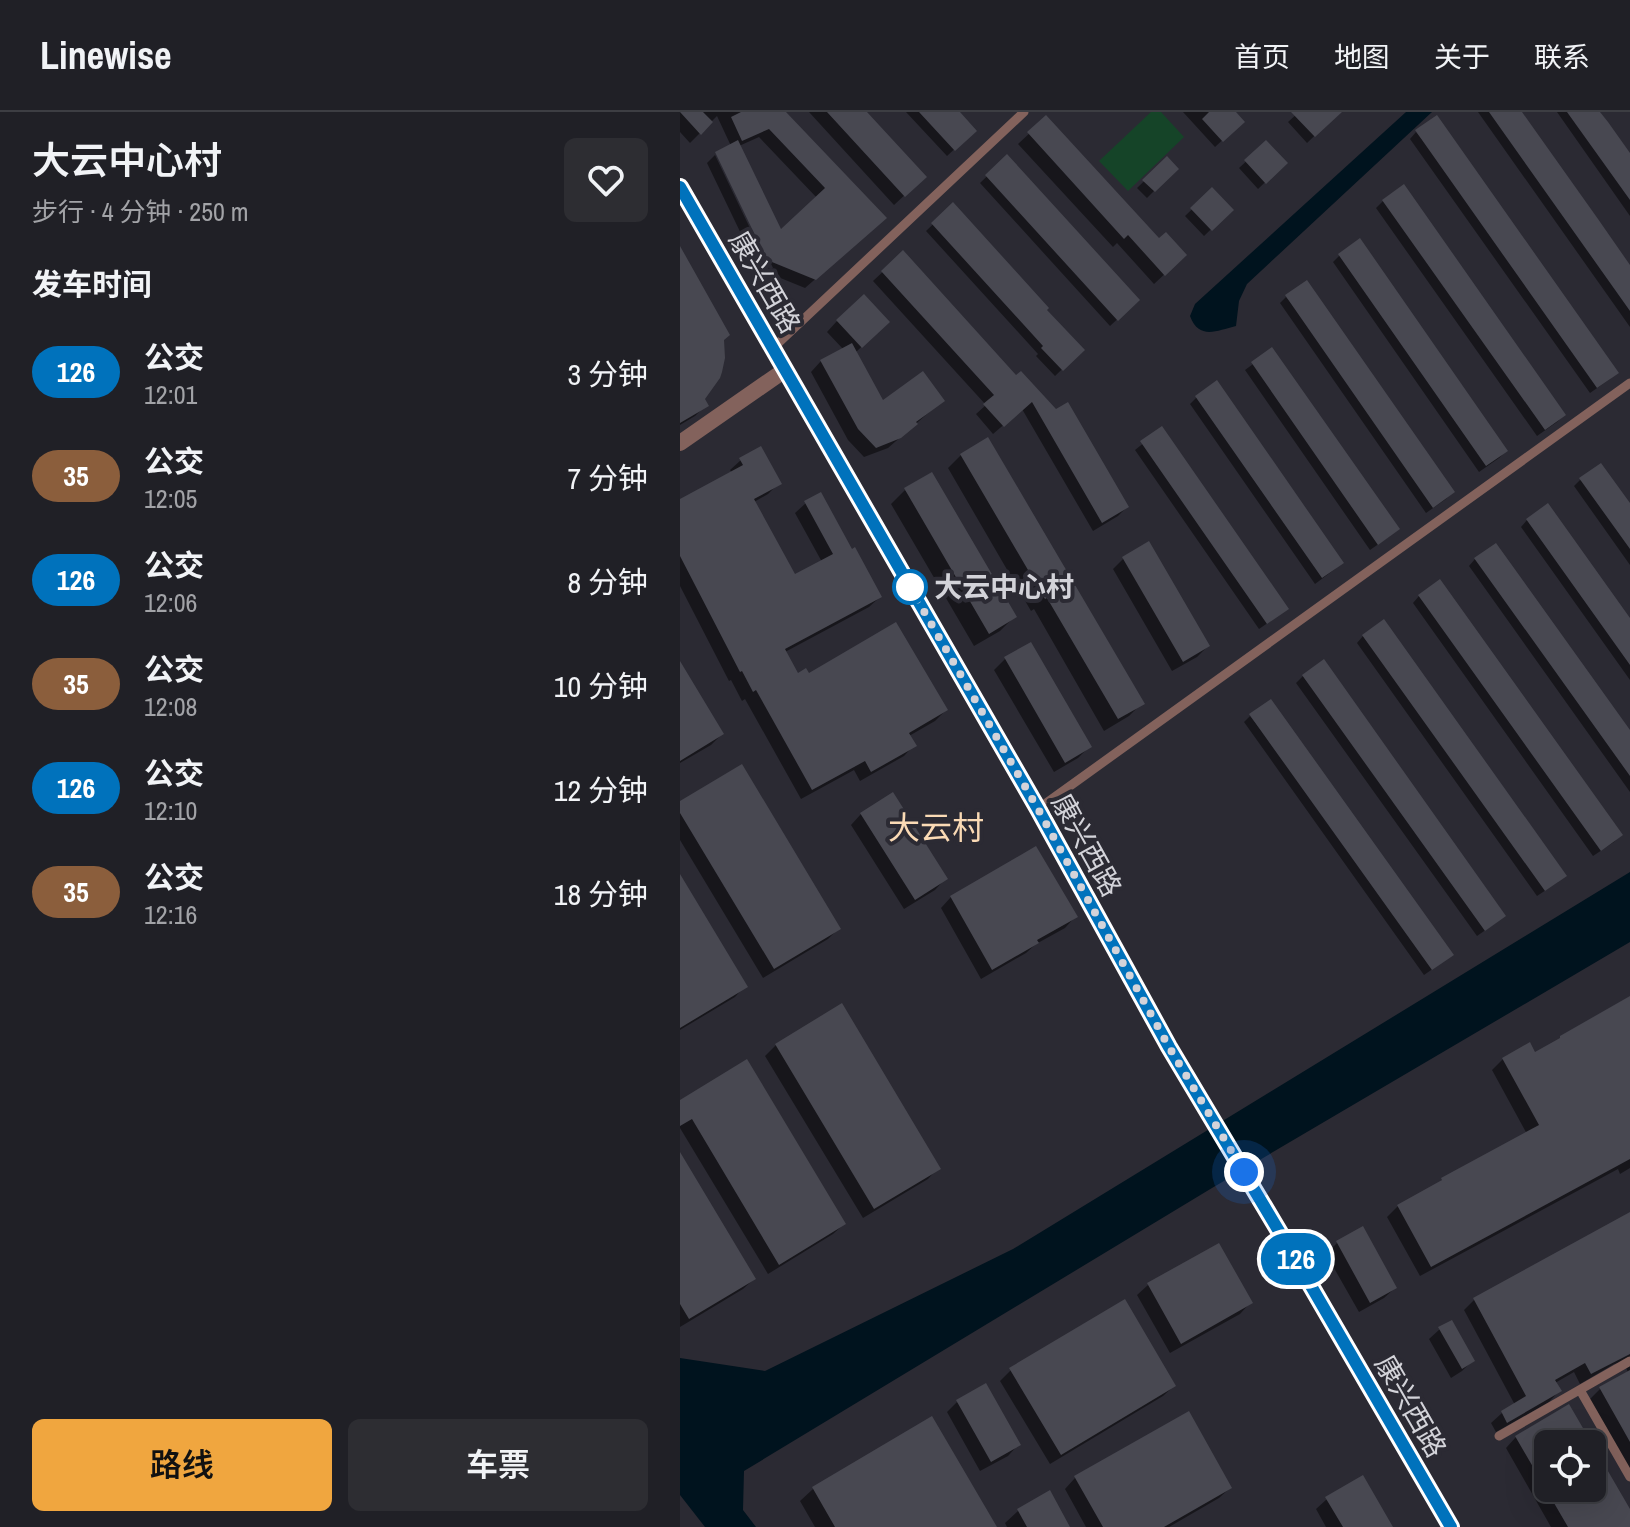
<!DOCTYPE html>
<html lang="zh">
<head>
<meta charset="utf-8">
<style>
	body { margin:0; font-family:"Archivo Narrow","Noto Sans SC",sans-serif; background:#2d2d32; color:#f1f3f6; height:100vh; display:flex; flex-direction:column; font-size:30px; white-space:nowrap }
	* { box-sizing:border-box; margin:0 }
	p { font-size:26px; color:#a2a3a7 }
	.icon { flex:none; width:44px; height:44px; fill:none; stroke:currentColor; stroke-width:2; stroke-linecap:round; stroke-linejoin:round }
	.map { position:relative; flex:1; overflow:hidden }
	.details { display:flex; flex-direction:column; background:#202026; width:680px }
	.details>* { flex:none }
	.badge { padding:0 16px; border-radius:26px; font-size:28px; line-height:52px }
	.tools { position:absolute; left:854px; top:1318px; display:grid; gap:16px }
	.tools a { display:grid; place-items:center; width:72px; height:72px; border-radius:12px; background:#202026; box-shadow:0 8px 32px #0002,0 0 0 2px #3d3e43; font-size:40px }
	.you { position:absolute; width:40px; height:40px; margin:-20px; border:6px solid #fff; border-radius:50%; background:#1a73e8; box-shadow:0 0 0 12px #1a73e833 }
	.map>.badge { position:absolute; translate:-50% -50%; box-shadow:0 0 0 4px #fff }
	h2 { padding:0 32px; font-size:30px; line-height:72px }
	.round { display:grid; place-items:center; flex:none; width:84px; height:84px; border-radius:12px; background:#2d2d32 }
	.overview { display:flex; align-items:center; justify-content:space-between; height:136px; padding:0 32px }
	h1 { font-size:38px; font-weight:600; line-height:60px }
	.cta { display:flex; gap:16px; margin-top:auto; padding:16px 32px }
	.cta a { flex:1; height:92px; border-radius:12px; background:#f0a63f; color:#111; font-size:32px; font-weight:600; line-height:92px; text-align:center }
	.cta a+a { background:#2d2d32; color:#f1f3f6 }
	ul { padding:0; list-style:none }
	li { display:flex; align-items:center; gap:24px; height:104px; padding:0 32px }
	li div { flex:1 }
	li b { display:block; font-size:30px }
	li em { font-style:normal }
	li .badge { min-width:88px; font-weight:700; text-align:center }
	header { display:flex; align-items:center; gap:48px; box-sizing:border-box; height:112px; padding:0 40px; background:#202026; border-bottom:2px solid #3d3e43 }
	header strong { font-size:38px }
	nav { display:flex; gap:44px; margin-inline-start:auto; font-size:28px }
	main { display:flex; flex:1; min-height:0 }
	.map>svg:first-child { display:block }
</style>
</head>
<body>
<header>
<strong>Linewise</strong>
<nav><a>首页</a><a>地图</a><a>关于</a><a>联系</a></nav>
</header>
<main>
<section class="details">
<div class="overview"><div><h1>大云中心村</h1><p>步行 · 4 分钟 · 250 m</p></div><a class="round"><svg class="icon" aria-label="heart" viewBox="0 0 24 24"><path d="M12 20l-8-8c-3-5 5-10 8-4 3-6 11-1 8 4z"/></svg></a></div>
<h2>发车时间</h2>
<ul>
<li><span class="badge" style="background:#0072bc;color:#fff">126</span><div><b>公交</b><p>12:01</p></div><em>3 分钟</em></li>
<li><span class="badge" style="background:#8b5e3c;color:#fff">35</span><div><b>公交</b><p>12:05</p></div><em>7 分钟</em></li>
<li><span class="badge" style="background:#0072bc;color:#fff">126</span><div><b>公交</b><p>12:06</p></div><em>8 分钟</em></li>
<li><span class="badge" style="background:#8b5e3c;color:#fff">35</span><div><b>公交</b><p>12:08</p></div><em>10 分钟</em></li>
<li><span class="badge" style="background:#0072bc;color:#fff">126</span><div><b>公交</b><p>12:10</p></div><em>12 分钟</em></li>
<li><span class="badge" style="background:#8b5e3c;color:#fff">35</span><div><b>公交</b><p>12:16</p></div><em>18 分钟</em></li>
</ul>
<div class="cta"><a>路线</a><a>车票</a></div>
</section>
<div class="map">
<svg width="950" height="1415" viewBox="0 0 950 1415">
	<rect width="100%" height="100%" fill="#2b2a33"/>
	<path fill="#154428" d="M 471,0 L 481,0 L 504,25 L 448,79 L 419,49 Z"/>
	<path fill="#00131e" d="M 726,0 L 752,0 L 567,172 L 559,189 L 556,214 C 536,219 519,228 510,204 L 515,192 Z
		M 950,760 L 950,830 L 532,1076 L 64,1359 L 63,1398 L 76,1415 L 25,1415 L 0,1383 L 0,1246 L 85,1259 L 333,1137 Z"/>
	<path fill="#0007" fill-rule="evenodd" d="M 0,0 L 104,0 L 195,115 L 125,176 L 78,157 L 27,51 L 35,43 L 90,158 L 93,156 L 39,42 L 36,42 L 51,34 L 37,4 L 10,31 L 0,20 ZM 79,25 L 137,86 L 100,120 L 59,34 Z
		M 129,0 L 185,0 L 244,65 L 214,93 Z
		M 226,0 L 277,0 L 294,19 L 267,44 Z
		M 503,0 L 554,0 L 563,9 L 535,35 Z
		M 619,0 L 650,0 L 654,5 L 627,31 L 608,10 Z
		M 798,0 L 839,0 L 950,157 L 950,215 Z
		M 877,0 L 918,0 L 950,45 L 950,104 Z
		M 366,6 L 479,129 L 505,143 L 474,172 L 437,131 L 433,135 L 338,32 Z
		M 736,20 L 936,261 L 930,267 L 910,281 L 730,27 Z
		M 586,31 L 605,51 L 578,77 L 559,56 Z
		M 327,45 L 458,188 L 430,214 L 300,71 Z
		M 487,47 L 496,57 L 467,86 L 457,76 Z
		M 532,78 L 551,98 L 524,124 L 505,104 Z
		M 703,89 L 884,303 L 877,310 L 857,324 L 696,96 Z
		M 273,93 L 402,238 L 375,264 L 356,244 L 358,242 L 246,119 Z
		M 0,138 L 42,229 L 23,287 L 26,293 L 15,304 L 0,313 Z
		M 223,141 L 447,395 L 438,404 L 413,419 L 342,297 L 313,322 L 296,302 L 306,293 L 193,169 Z
		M 660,143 L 826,339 L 819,346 L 799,360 L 653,150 Z
		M 606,185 L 772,380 L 766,387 L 746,401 L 600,191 Z
		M 157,209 L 196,221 L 175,241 L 202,291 L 262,289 L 208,336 L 184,345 L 168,328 L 131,260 L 141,249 L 163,237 L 147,220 Z
		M 592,238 L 710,424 L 690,438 L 565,258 Z
		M 517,285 L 662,451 L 655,457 L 635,472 L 510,292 Z
		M 481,317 L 599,503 L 579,517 L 455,338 Z
		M 281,343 L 462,591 L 449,604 L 424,619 L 354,497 L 351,499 L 268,356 Z
		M 61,348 L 99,371 L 88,382 L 74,390 L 114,465 L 142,450 L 115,401 L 126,391 L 171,439 L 200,485 L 189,495 L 105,540 L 117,564 L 266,598 L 255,609 L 229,624 L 234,633 L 224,644 L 180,669 L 174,658 L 121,687 L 65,587 L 62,589 L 51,568 L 49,569 L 0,474 L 0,390 L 52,361 L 50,358 Z
		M 900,368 L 950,395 L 950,453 L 894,374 Z
		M 225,378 L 334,505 L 320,519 L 294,534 L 211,392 Z
		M 847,408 L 950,510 L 950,568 L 841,415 Z
		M 444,446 L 528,534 L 517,545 L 492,559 L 433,457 Z
		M 795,447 L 950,622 L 950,680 L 789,454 Z
		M 739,484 L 940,723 L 934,730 L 913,744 L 733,491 Z
		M 683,524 L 878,770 L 857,784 L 677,531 Z
		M 350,533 L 409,635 L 398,646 L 374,660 L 314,558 L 325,547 Z
		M 0,553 L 42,622 L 31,633 L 0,651 Z
		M 623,564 L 817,810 L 797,824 L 616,571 Z
		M 570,604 L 764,849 L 744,863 L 564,610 Z
		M 0,691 L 159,816 L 148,827 L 83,866 L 0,728 Z
		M 181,702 L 265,767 L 255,778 L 224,797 L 171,713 Z
		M 0,766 L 65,874 L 55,885 L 0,918 Z
		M 271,785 L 395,805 L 385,816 L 356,832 L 346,841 L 301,867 L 261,796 Z
		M 950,887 L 950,1056 L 940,1062 L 938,1057 L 740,1164 L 707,1105 L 718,1094 L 756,1074 L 762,1068 L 847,1022 L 812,958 L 823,947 L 854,943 Z
		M 96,933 L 258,1056 L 248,1067 L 183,1106 L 85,944 Z
		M 0,990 L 164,1112 L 153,1122 L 88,1162 L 0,1016 Z
		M 0,1044 L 74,1167 L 63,1177 L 0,1215 Z
		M 950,1103 L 950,1359 L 909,1288 L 920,1277 L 948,1261 L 946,1255 L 939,1251 L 934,1252 L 900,1272 L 894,1260 L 875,1271 L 879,1279 L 869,1290 L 816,1320 L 811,1311 L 822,1301 L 835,1293 L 784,1198 L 794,1188 Z
		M 682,1117 L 715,1176 L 704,1186 L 679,1200 L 646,1142 L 657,1131 Z
		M 468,1173 L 570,1191 L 560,1202 L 490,1241 L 457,1183 Z
		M 760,1217 L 792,1249 L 782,1259 L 771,1266 L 749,1227 Z
		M 331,1258 L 494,1274 L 483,1284 L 370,1352 L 320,1269 Z
		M 277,1290 L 338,1333 L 328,1344 L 300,1359 L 267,1300 Z
		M 508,1302 L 550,1376 L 539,1386 L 489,1415 L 406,1415 L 385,1377 L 395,1366 Z
		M 252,1307 L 315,1415 L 135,1415 L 120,1389 L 133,1377 Z
		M 836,1325 L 910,1332 L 868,1332 L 868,1376 L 912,1376 L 912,1335 L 950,1401 L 950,1415 L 871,1415 L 826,1336 Z
		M 369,1381 L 388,1415 L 327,1415 L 325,1411 L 338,1399 Z
		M 647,1387 L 710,1415 L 646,1415 L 636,1397 Z"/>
	<path fill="#484851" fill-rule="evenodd" d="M 0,0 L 23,0 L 33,10 L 21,23 Z
		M 61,0 L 106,0 L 207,106 L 136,168 L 87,148 L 35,40 L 58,28 L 101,117 L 145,76 L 89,17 L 62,29 L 51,5 Z
		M 147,0 L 187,0 L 247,65 L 225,85 Z
		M 239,0 L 280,0 L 297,19 L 275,39 Z
		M 529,0 L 556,0 L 565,10 L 543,30 L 522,7 Z
		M 611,0 L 662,0 L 635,25 Z
		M 809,0 L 842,0 L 918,107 L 950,153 L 950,199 Z
		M 887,0 L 920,0 L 928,10 L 950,41 L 950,88 Z
		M 366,3 L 479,126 L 486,120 L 507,143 L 485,164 L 448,123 L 444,127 L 347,20 Z
		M 757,3 L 939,261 L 917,276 L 735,18 Z
		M 586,28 L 608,51 L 586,72 L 564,48 Z
		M 327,42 L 460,188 L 438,209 L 305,63 Z
		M 487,44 L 499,57 L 475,80 L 462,68 Z
		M 724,72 L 886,303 L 865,318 L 702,88 Z
		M 532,75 L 554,98 L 532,119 L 510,96 Z
		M 273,90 L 369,196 L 367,198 L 405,238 L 383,259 L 361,236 L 363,234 L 251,111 Z
		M 680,126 L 828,339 L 806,354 L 658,142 Z
		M 0,134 L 50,223 L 44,228 L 45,246 L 42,260 L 40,266 L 25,287 L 29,294 L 0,311 Z
		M 223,138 L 336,263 L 341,259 L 376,297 L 388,290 L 449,395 L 422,411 L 352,290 L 324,315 L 303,292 L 314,283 L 201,159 Z
		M 627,168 L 775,380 L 753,396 L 605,183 Z
		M 184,182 L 210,210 L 182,236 L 156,208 Z
		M 172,231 L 203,288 L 243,259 L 265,289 L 236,310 L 238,312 L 221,326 L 196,336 L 178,317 L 140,248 Z
		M 592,235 L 720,417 L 698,433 L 571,250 Z
		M 537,268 L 664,451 L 642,466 L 515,284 Z
		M 482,314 L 609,497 L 587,512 L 460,329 Z
		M 308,325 L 465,592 L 438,607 L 367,486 L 365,487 L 280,342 Z
		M 81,334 L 102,372 L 74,387 L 115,462 L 153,442 L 124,389 L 141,380 L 172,437 L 175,435 L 202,485 L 105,537 L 118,561 L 126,556 L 129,561 L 216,510 L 268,598 L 229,621 L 237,634 L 191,660 L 185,649 L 132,678 L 76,578 L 73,580 L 62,559 L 60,560 L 0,444 L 0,387 L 63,353 L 59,346 Z
		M 921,351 L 950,391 L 950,437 L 899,366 Z
		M 252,360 L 337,505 L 309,522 L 224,376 Z
		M 868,391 L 950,506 L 950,553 L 846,407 Z
		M 469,429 L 530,534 L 503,550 L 442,445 Z
		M 816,431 L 950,618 L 950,664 L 794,446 Z
		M 760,467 L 943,723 L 921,739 L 738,483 Z
		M 704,507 L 887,764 L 865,779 L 682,523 Z
		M 351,530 L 412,635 L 385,651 L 324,545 Z
		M 644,547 L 826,804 L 805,819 L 622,563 Z
		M 0,549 L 44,622 L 0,649 Z
		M 591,587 L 774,843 L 752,858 L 569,602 Z
		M 62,652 L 161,817 L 94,857 L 0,701 L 0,689 Z
		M 213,680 L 268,767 L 235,788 L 180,701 Z
		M 356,734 L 398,805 L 357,828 L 359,831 L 312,858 L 270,784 Z
		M 0,762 L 68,875 L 0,916 Z
		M 950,884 L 950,1047 L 751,1155 L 717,1093 L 762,1068 L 761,1066 L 859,1013 L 822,946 L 850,930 L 855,940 L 880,926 L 880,924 Z
		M 162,891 L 261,1057 L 194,1097 L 95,932 Z
		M 67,947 L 166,1112 L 99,1153 L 12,1007 L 0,1014 L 0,988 Z
		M 0,1040 L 76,1167 L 9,1207 L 0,1192 Z
		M 950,1100 L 950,1242 L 911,1262 L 905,1251 L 875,1268 L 882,1279 L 827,1311 L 821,1299 L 846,1284 L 793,1186 Z
		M 683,1114 L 717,1176 L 690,1191 L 656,1129 Z
		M 539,1131 L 573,1191 L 501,1232 L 467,1171 Z
		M 445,1187 L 496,1274 L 381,1343 L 329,1256 Z
		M 772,1208 L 795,1249 L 782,1257 L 758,1215 Z
		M 950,1258 L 950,1330 L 919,1275 Z
		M 306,1271 L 341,1333 L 311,1350 L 276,1288 Z
		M 889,1292 L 950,1397 L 950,1415 L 888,1415 L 835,1324 ZM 868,1332 L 912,1332 L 912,1376 L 868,1376 Z
		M 509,1299 L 552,1376 L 484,1415 L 423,1415 L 394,1364 Z
		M 252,1304 L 317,1415 L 155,1415 L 132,1375 Z
		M 683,1363 L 713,1415 L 663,1415 L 645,1385 Z
		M 370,1378 L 390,1415 L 347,1415 L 337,1397 Z"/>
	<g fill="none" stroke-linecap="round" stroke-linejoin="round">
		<path stroke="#83625c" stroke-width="9" d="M 93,236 L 344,0
			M 358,697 L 950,271
			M 900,1278 L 950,1365
			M 819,1324 L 950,1249"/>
		<path stroke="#83625c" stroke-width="16" d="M 0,331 L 105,258"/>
		<path stroke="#83625c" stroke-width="16" d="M 0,75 L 358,697 L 489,935 L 609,1136 L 771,1415"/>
	</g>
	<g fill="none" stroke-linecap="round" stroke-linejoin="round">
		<g stroke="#fff" stroke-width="18">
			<path id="line" d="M 0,75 L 358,697 L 489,935 L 609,1136 L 771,1415"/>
		</g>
		<use href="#line" stroke="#0072bc" stroke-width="12"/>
		<path stroke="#d3d3d9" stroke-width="8" stroke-dasharray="0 14.4" d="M 230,475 L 358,697 L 489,935 L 564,1060"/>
	</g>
	<circle fill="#fff" stroke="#0072bc" stroke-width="4" cx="230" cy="475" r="16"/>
	<g text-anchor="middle" stroke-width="8" stroke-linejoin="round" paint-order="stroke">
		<g font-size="28" fill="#d3d3d9" stroke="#2b2a33">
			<text transform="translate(85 170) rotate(60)" y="10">康兴西路</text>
			<text transform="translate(407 733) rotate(61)" y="10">康兴西路</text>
			<text transform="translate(731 1294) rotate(60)" y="10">康兴西路</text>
		</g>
		<g font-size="28" font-weight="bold" fill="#d3d3d9" stroke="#2b2a33" text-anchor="start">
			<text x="254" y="485">大云中心村</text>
		</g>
		<g font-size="32" fill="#fadab5" stroke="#2b2a33">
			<text x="256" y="727">大云村</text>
		</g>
	</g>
</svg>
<div class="tools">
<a><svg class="icon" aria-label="locate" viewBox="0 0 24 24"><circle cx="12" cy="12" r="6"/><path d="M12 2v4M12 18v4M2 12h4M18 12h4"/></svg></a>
</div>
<div class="you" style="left:564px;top:1060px"></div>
<b class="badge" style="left:616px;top:1147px;background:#0072bc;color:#fff">126</b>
</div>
</main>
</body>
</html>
